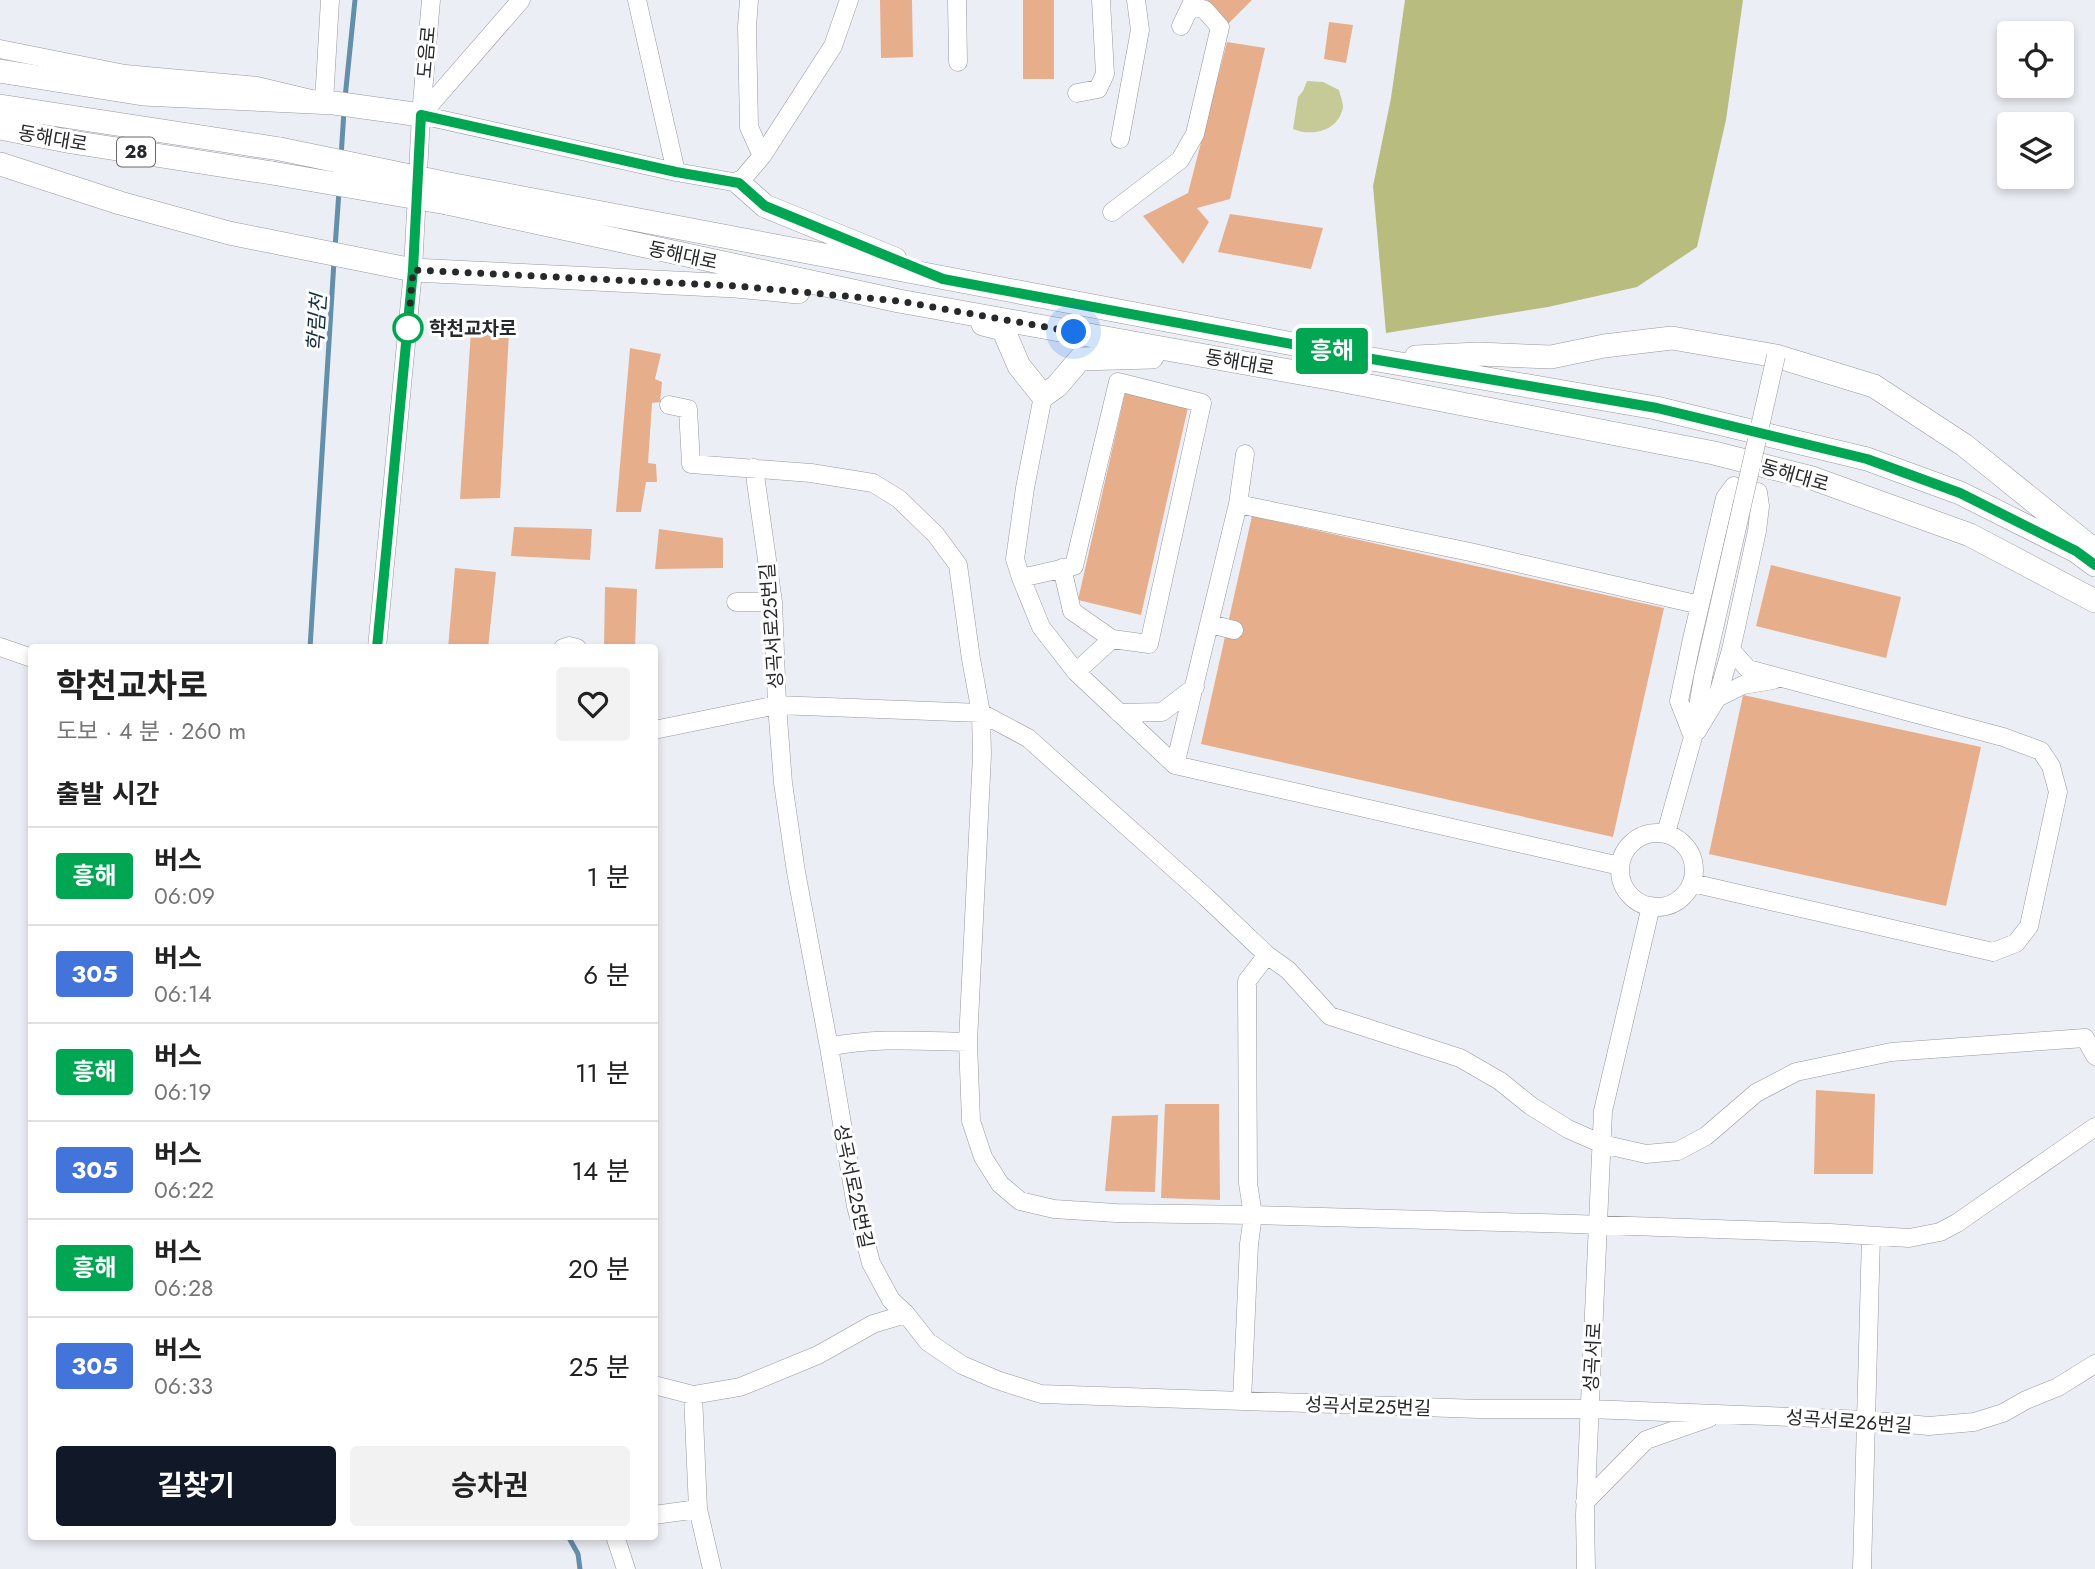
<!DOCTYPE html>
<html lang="ko">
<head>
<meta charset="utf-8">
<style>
	body { margin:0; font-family:Jost,"Noto Sans KR",sans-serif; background:#f2f2f2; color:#222; height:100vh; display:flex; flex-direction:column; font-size:26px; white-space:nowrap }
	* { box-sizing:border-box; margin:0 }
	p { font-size:23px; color:#767676 }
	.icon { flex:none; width:38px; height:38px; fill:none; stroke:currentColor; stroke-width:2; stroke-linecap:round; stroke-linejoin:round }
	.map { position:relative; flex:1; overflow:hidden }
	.details { position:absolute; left:28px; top:644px; width:630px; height:896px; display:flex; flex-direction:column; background:#fff; border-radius:7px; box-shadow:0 4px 10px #0003 }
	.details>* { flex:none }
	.badge { padding:0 14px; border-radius:5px; font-size:24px; line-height:46px }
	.tools { position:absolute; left:1997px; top:21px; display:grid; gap:14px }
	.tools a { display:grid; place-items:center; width:77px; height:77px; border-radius:7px; background:#fff; box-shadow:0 4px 10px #0003; font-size:35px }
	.you { position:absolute; width:35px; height:35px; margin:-18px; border:5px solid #fff; border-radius:50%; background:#1a73e8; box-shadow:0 0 0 10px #1a73e833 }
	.map>.badge { position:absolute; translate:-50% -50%; box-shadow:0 0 0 4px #fff }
	h2 { padding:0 28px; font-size:26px; line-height:63px }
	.round { display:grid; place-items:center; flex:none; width:74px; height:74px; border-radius:7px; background:#f2f2f2 }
	.overview { display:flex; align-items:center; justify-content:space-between; height:119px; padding:0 28px }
	h1 { font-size:33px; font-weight:700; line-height:52px }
	.cta { display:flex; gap:14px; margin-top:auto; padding:14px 28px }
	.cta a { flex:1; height:80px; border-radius:7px; background:#111827; color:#fff; font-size:28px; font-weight:700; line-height:80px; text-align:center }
	.cta a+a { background:#f2f2f2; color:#222 }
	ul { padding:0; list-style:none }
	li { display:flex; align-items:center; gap:21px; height:98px; padding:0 28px; border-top:2px solid #e0e0e0 }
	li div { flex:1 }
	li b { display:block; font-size:26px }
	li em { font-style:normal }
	li .badge { min-width:77px; font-weight:700; text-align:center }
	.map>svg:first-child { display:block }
</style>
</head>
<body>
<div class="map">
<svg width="2095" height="1569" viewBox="0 0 2095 1569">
	<rect width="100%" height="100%" fill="#eceef5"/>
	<path fill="#c6ca96" d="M 1307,81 L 1323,82 L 1339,90 C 1340,95 1343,102 1343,107 C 1339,131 1312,137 1293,129 L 1298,97 L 1303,91 Z"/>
	<path fill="#b8bc7e" d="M 1405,0 L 1743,0 L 1726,120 L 1697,247 L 1637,287 L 1548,307 L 1386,333 L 1373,186 L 1391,98 Z"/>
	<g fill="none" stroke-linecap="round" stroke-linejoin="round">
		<path stroke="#648faa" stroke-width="5" d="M 345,98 L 355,0
			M 341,157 L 344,111
			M 335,248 L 339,191
			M 310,648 L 334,261
			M 568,1536 L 578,1554 L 580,1569"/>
	</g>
	<path fill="#e7ae8b" d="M 880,0 L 912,0 L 913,57 L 881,58 Z
		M 1023,0 L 1054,0 L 1054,79 L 1023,79 Z
		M 1207,0 L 1252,0 L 1228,24 Z
		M 1329,22 L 1353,25 L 1346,63 L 1324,59 Z
		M 1227,42 L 1265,48 L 1230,199 L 1197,208 L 1209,222 L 1183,264 L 1143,216 L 1188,193 Z
		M 1230,214 L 1323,228 L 1311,269 L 1218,252 Z
		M 471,330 L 509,333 L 500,498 L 460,499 Z
		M 630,348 L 661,354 L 655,379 L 662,382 L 660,402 L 652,403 L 648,463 L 656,464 L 657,482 L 646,482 L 641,512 L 616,512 Z
		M 1126,389 L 1189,403 L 1141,615 L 1078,600 Z
		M 1252,516 L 1664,608 L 1613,837 L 1201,744 Z
		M 514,527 L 592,529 L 590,560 L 511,556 Z
		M 659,529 L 723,538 L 723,568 L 655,569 Z
		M 1771,565 L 1901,597 L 1886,658 L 1756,626 Z
		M 455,568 L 496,572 L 488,648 L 448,648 Z
		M 605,587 L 637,589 L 635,648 L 604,648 Z
		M 1743,695 L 1981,747 L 1946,906 L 1709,854 Z
		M 1816,1090 L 1875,1094 L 1873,1174 L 1814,1174 Z
		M 1165,1104 L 1219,1104 L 1220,1200 L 1161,1198 Z
		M 1158,1115 L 1155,1192 L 1105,1191 L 1112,1116 Z"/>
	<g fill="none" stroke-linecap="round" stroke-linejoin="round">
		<g stroke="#97989f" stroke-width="19">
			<path id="minor" d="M 637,0 L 676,172
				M 749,0 L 747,27 L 749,127 L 762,156
				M 957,0 L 958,62
				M 0,49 L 125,74 L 257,86 L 324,102 L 330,0
				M 1077,93 L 1098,89 L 1105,74 L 1101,0
				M 421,115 L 676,172 L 739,183 L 762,156 L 833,46 L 849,0
				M 421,115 L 521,0
				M 1120,139 L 1140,30 L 1136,0
				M 1112,212 L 1180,160 L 1195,134 L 1220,27 L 1205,10 L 1191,5 L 1181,26
				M 1043,396 L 1025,488 L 1015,559 L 1021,578 L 1041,627 L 1076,672 L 1175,765 L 1620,866
				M 669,405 L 688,409 L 691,464 L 811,473 L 873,483 L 899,499 L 936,535 L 958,565 L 971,659 L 981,713 L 982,755 L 968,1042 L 971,1121 L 983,1157 L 1000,1184 L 1020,1201 L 1054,1209 L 1116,1213 L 1253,1215 L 1575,1224 L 1830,1233 L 1909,1238 L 1940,1232 L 1957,1223 L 2095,1127
				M 754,468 L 773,602 L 777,705 L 783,783 L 796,872 L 829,1047 L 856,1206 L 871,1263 L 891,1300 L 906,1314 L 928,1342 L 962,1365 L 997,1380 L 1041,1394 L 1479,1409 L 1589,1409 L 1866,1420 L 1929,1426 L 1974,1422 L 2003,1413 L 2026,1400 L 2058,1387 L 2095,1364
				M 1238,504 L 1245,454
				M 1062,568 L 1072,611 L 1112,639
				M 1021,578 L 1074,566 L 1118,382 L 1202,403 L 1149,644 L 1112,639 L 1076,672
				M 736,602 L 773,602
				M 1210,624 L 1234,630
				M 0,647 L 32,658
				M 377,648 L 413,270 L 421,115 L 431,0
				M 563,648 L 569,646 L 577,648
				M 1717,698 L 1731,650
				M 1119,713 L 1162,712 L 1195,687
				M 654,730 L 777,705 L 981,713 L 1028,738 L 1206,897 L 1267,955 L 1288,970 L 1330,1016 L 1460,1058 L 1500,1081 L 1531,1106 L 1568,1129 L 1602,1144 L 1646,1154 L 1678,1151 L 1706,1136 L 1756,1093 L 1796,1072 L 1891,1052 L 2085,1038 L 2095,1056
				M 1697,731 L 1717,698 L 1743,685 L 1773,680
				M 1693,737 L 1679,701 L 1692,639 L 1725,498 L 1734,486
				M 1175,765 L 1238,504 L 1470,552 L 1700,605
				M 1666,833 L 1693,737 L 1703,677
				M1620 870a37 37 0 1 1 74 0a37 37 0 1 1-74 0Z
				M 1692,883 L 1993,952 L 2016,943 L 2029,926 L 2058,792 L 2051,766 L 2041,751 L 2003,737 L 1748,669 L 1731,650 L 1757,531 L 1760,506 L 1758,492
				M 829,1047 C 875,1037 922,1041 968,1042
				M 654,1385 L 693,1395 L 740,1387 L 818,1355 L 873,1324 L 906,1314
				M 693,1395 L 698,1509 L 712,1569
				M 1242,1401 L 1249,1244 L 1253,1215 L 1248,1183 L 1247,981 L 1267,955
				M 1585,1502 L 1646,1440 L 1709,1418
				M 654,1515 L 698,1509
				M 615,1536 L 626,1569
				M 1586,1569 L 1585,1515 L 1603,1111 L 1651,906
				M 1862,1569 L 1871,1236"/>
		</g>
		<g stroke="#97989f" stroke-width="24">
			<path id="major" d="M 0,71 L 143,94 L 334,103 L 421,115
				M 0,106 L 280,149
				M 0,128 L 72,142 L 272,173
				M 0,164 L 120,203 L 229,233 L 413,270 L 736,286 L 798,292
				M 739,183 L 765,206 L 895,259
				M 449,184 L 1372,359 L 1656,408 L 1867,459 L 1960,493 L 2076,551 L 2095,565
				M 447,203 L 899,301 L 1334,379 L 1714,453 L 1812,478 L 1970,535 L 2095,601
				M 983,324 L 1003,329 L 1019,366 L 1043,396 L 1057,386 L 1080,359 L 1152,357
				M 1416,357 L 1478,354 L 1551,357 L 1604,346 L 1672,338 L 1776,356 L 1874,386 L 1964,445 L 2093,549"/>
		</g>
		<use href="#minor" stroke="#fff" stroke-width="18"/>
		<use href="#major" stroke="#fff" stroke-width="23"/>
		<g stroke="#97989f" stroke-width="19" stroke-linecap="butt">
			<path id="minor-bridge" d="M 1703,677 L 1776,356"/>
		</g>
		<g stroke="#97989f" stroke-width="24" stroke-linecap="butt">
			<path id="major-bridge" d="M 280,149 L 449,184
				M 272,173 L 447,203"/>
		</g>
		<use href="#minor-bridge" stroke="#fff" stroke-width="18"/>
		<use href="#major-bridge" stroke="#fff" stroke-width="23"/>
	</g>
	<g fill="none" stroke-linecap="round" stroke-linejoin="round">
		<g stroke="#fff" stroke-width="16">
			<path id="line" d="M 377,648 L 413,270 L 421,115 L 676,172 L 739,183 L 765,206 L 943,279 L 1372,359 L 1657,408 L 1867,459 L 1960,493 L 2076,551 L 2095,565"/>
		</g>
		<use href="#line" stroke="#00a651" stroke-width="10"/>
		<path stroke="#28292b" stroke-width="7" stroke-dasharray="0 12.6" d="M 408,328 L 413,270 L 736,286 L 899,301 L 1074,332"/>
	</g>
	<circle fill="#fff" stroke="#00a651" stroke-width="3.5" cx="408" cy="328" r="14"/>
	<g text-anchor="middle" stroke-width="6" stroke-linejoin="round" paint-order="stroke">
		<rect fill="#fff" stroke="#68696b" stroke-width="2" x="117" y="137.5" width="38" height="29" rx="5"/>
		<g font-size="18" font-weight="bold" fill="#28292b">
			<text x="136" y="158">28</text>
		</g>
		<g font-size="19" fill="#28292b" stroke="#fff">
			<text transform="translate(426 52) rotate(-85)" y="7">도음로</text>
			<text transform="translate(53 138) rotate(10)" y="7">동해대로</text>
			<text transform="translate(683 255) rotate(12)" y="7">동해대로</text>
			<text transform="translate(1240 362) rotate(10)" y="7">동해대로</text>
			<text transform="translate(1795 475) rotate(16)" y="7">동해대로</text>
			<text transform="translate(771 626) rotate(-94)" y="7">성곡서로25번길</text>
			<text transform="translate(854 1186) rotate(78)" y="7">성곡서로25번길</text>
			<text transform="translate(1592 1357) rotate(-87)" y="7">성곡서로</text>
			<text transform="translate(1368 1406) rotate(2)" y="7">성곡서로25번길</text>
			<text transform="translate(1849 1421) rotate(4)" y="7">성곡서로26번길</text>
		</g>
		<g font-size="19" font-weight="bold" fill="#28292b" stroke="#fff" text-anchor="start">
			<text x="429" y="335">학천교차로</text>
		</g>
		<g font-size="21" font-style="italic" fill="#143040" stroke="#fff">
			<text transform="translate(317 323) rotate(-86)" y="7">학림천</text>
		</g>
	</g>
</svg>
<div class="tools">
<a><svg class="icon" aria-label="locate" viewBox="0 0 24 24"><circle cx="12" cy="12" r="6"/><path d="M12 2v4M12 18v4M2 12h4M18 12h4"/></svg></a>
<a><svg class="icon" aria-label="layers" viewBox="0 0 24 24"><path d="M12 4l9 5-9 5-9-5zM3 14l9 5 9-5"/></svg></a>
</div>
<div class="you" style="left:1074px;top:332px"></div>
<b class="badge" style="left:1332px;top:351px;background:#00a651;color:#fff">흥해</b>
<section class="details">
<div class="overview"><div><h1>학천교차로</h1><p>도보 · 4 분 · 260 m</p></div><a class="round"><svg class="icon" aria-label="heart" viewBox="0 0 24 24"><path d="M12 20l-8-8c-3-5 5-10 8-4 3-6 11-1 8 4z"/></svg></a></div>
<h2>출발 시간</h2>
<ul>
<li><span class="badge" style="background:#00a651;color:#fff">흥해</span><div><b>버스</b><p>06:09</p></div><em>1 분</em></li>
<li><span class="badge" style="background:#4374d9;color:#fff">305</span><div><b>버스</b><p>06:14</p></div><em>6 분</em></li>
<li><span class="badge" style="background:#00a651;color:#fff">흥해</span><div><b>버스</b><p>06:19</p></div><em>11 분</em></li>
<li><span class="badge" style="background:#4374d9;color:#fff">305</span><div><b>버스</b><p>06:22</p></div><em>14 분</em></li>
<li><span class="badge" style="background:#00a651;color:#fff">흥해</span><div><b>버스</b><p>06:28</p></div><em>20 분</em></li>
<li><span class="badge" style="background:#4374d9;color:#fff">305</span><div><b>버스</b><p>06:33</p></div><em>25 분</em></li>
</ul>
<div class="cta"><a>길찾기</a><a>승차권</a></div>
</section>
</div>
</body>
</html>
